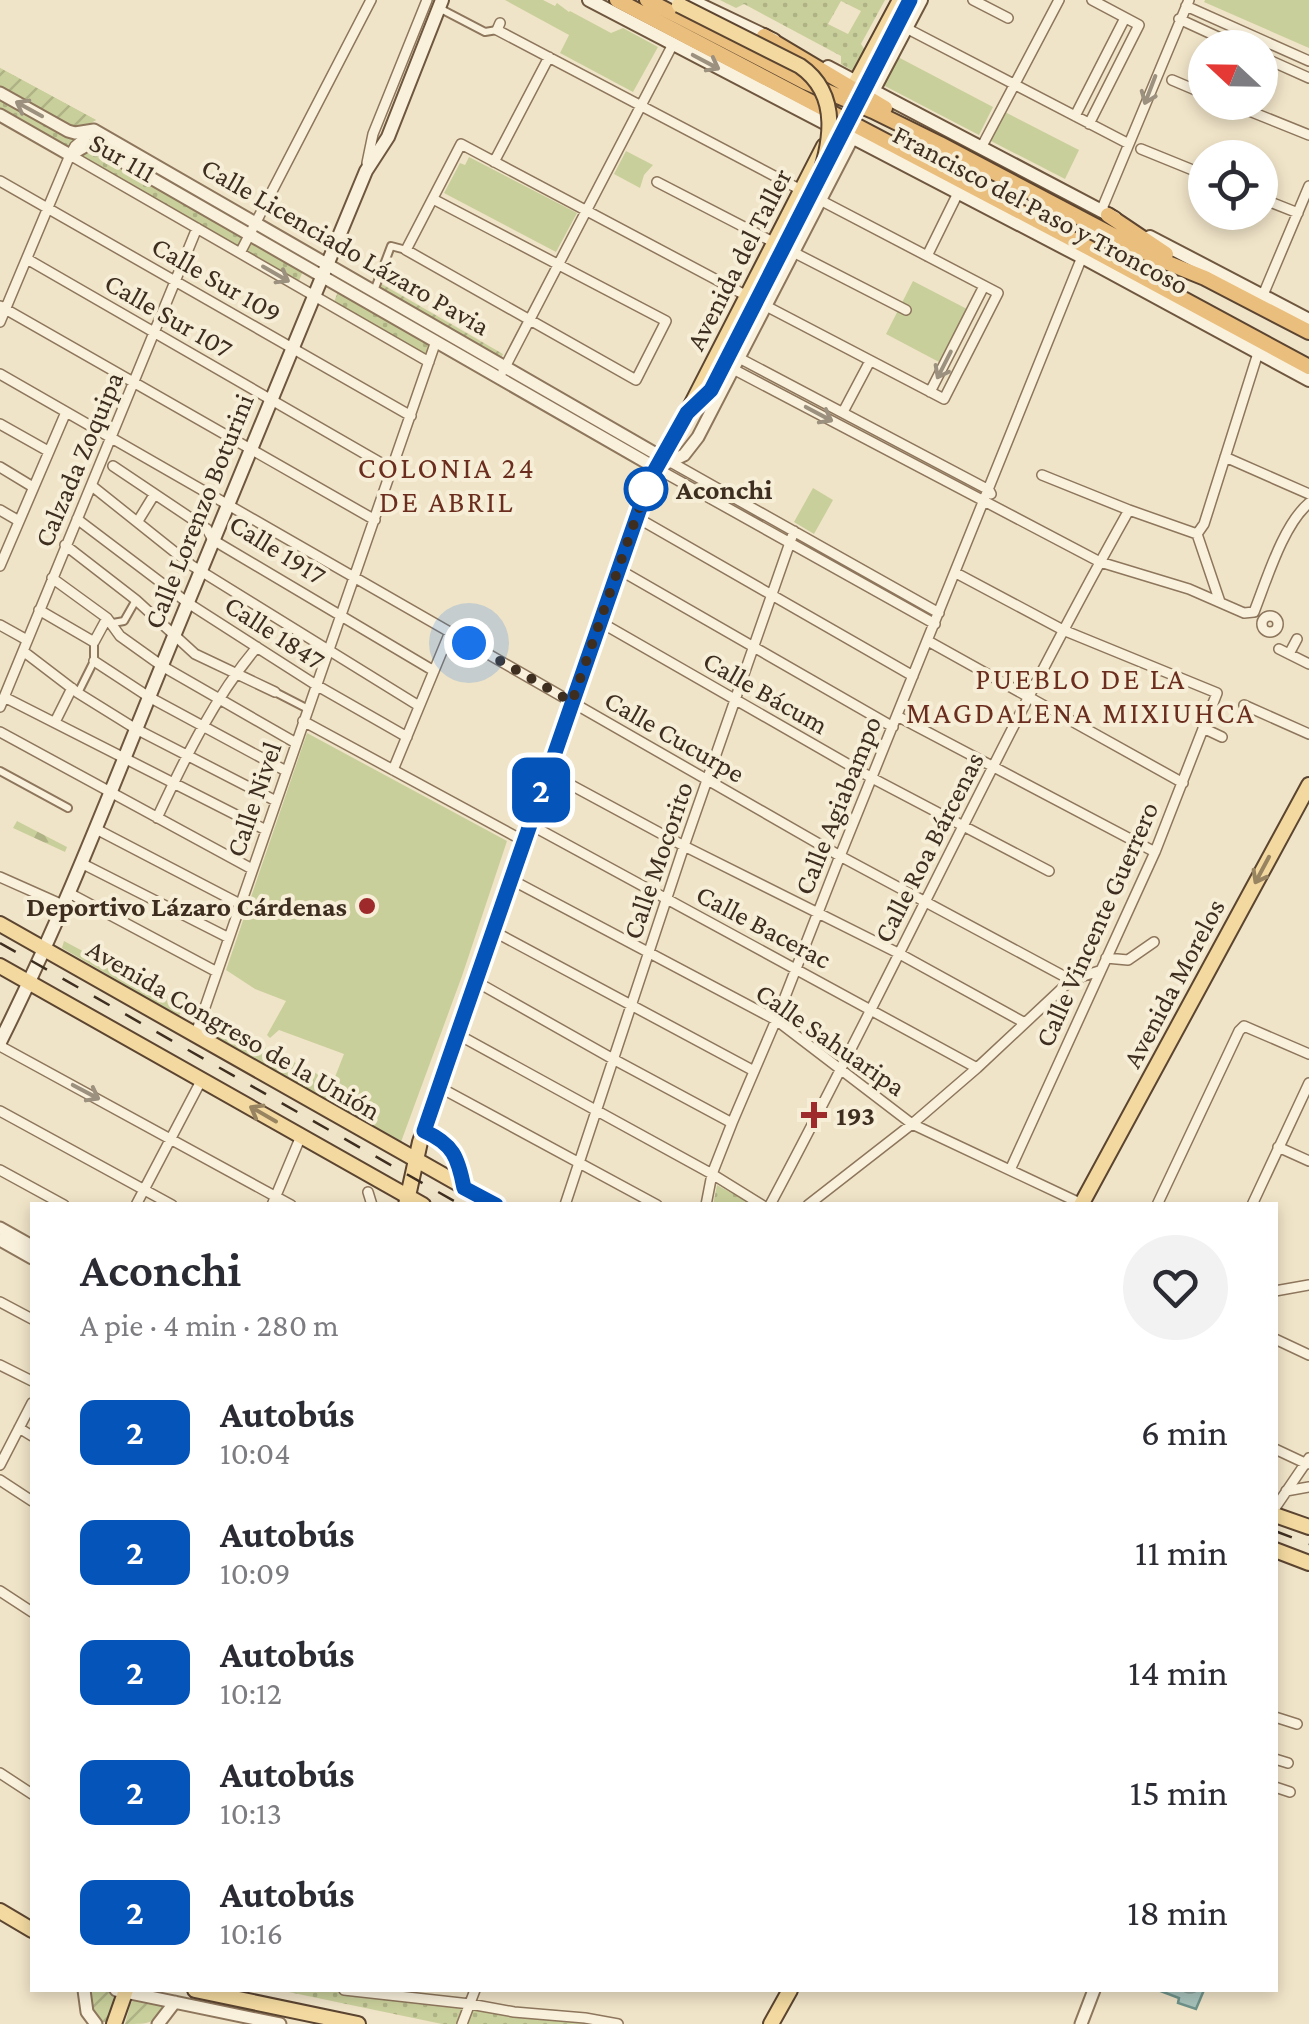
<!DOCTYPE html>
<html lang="es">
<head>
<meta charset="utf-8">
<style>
	body { margin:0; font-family:"Crimson Pro",serif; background:#f2f2f3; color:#2b2b33; height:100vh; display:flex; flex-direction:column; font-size:38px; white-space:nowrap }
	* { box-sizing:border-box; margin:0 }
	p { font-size:32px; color:#7c7c81 }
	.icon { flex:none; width:55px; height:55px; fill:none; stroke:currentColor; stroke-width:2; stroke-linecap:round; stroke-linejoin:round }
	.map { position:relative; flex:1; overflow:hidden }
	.side { position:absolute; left:30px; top:1202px; width:1248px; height:790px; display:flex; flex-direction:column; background:#fff; border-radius:0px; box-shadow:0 5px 15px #0003 }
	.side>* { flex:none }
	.badge { padding:0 20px; border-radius:15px; font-size:35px; line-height:65px }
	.needle { width:65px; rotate:292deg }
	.fabs { position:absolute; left:1188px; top:30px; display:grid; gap:20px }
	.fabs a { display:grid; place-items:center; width:90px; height:90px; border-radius:50%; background:#fff; box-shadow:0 5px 15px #0003; font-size:50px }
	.you { position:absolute; width:50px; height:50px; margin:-25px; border:8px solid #fff; border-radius:50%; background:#1a73e8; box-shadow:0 0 0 15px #1a73e833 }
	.map>.badge { position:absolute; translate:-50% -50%; box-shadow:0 0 0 5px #fff }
	.round { display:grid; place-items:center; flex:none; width:105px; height:105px; border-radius:52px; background:#f2f2f3 }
	.head { display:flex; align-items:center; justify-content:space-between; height:170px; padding:0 50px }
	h1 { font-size:48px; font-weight:600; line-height:75px }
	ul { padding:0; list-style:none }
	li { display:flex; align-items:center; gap:30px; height:120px; padding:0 50px }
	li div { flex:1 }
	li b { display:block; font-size:38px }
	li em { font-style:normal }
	li .badge { min-width:110px; font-weight:700; text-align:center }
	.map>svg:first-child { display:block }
</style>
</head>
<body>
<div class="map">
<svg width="1309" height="2024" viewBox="0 0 1309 2024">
	<defs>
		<pattern id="forest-firs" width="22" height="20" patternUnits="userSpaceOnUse" patternTransform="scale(2.5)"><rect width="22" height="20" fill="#c9cf9b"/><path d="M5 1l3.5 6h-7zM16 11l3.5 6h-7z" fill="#aeb285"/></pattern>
		<pattern id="park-dots" width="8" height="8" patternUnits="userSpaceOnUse" patternTransform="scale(2.5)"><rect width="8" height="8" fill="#c9cf9b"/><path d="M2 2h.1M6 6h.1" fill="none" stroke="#aeb285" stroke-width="1.8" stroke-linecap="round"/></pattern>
		<pattern id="garden-furrows" width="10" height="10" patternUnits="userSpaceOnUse" patternTransform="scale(2.5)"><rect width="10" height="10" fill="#c9cf9b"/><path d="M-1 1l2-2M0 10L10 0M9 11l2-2" fill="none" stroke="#aeb285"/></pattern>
		<pattern id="water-waves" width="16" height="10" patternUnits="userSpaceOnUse" patternTransform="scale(2.5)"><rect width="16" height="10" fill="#a9c4bc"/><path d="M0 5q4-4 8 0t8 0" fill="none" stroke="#8ba098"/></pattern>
	</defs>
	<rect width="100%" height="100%" fill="#f0e4c8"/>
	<path fill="#c9cf9b" d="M 505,0 L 543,0 L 555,6 L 557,3 L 569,12 L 570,11 L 611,33 L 623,28 L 658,47 L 633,92 L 560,53 L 569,35 Z
		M 1205,0 L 1309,0 L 1309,48 L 1204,2 Z
		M 898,57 L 993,107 L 979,135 L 883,85 Z
		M 1003,111 L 1079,150 L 1065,179 L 989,140 Z
		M 626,151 L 653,165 L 644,175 L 640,188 L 614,174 Z
		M 469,157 L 577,213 L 556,252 L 444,193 L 460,163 L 465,165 Z
		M 913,281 L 967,309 L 939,362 L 886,334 Z
		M 813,488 L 833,500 L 814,534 L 794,522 Z
		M 307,733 L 507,841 L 462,976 L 401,1142 L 211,1035 L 215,1022 L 333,1082 L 344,1054 L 279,1030 L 270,1038 L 267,1035 L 286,1001 L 255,989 L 226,970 Z
		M 64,941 L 183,1005 L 179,1016 L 62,948 Z"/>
	<path fill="url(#forest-firs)" d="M 17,821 L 67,847 L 65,852 L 13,828 Z"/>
	<path fill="url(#park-dots)" fill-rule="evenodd" d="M 720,0 L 885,0 L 861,44 L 867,53 L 857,73 L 841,64 L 841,56 L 744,4 L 736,8 ZM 841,1 L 861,11 L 848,34 L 828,24 Z
		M 0,68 L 96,120 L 68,135 L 304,268 L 299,281 L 0,111 Z
		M 339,289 L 432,343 L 427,356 L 334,302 Z
		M 717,1185 L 753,1205 L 713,1205 Z
		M 279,1990 L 321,1990 L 461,2005 L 465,2011 L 459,2024 L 442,2024 Z
		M 472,2008 L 602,2024 L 466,2024 Z"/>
	<path fill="url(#garden-furrows)" d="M 0,68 L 96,120 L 77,130 L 0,86 Z
		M 380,283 L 503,354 L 500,361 L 377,289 Z
		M 87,1990 L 105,1990 L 115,1995 L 106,2022 L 102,2022 L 92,2014 Z
		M 135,1997 L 169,2004 C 153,2024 151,2024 125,2024 L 130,2005 Z"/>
	<path fill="url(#water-waves)" stroke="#6f938a" stroke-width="2.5" d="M 1158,1990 L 1204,1990 L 1196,2009 L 1178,2003 L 1179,1998 Z"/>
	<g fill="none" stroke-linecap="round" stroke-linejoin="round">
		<g stroke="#8d765c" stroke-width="10">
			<path id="pedestrian" d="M 439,8 L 485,32 L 497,30
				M 374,291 L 391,246 L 406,250
				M 113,623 L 124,621 L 136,600
				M 275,692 L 308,709
				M 78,693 L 94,661 L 94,642
				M 0,771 L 68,808"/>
		</g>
		<g stroke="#8d765c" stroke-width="12">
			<path id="minor" d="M 973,0 L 1008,18
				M 1186,6 L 1309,61
				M 1179,19 L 1242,48
				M 500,23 L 497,30 L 801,190
				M 906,28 L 1129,144
				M 1260,56 L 1309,78
				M 1172,80 L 1205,94
				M 1227,102 L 1309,135
				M 1075,116 L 1125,18
				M 1089,124 L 1139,25 L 1092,0
				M 981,148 L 1059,0
				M 1141,149 L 1205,175
				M 70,155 L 429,362
				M 494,162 L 549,57
				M 367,163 L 373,134 L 427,0
				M 0,181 L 411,416
				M 657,182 L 775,243
				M 1260,198 L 1298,213
				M 433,199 L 666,321 L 636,380 L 406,250 L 461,144 L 747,296
				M 1101,211 L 1189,0
				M 793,252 L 906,310
				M 240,253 L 371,0
				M 927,256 L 958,193
				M 27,259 L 393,470
				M 1263,295 L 1309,186
				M 0,306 L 375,520
				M 766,306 L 944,399 L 998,293 L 820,200
				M 0,322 L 70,155 L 75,146 L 94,130
				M 739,358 L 989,490 L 991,494
				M 733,369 L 1100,562 L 1189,589 L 1244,613 L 1254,612 C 1267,579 1283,525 1309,503
				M 503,371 L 673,44
				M 0,374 L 840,856 L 1071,980
				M 930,392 L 984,286
				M 843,412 L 870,361
				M 0,424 L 48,451
				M 1225,457 L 1309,494
				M 667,460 L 939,613
				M 113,466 L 207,529 L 213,540 L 434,671
				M 0,467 L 33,487
				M 656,468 L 935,624
				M 1042,475 L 1129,510 L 1197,534
				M 92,486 L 191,565 L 419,706
				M 0,510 L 19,521
				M 636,517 L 913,676
				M 77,519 L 188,603 L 316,685 L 407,737
				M 138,521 L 154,495
				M 65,545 L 136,600 L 195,654 L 275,692
				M 0,566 L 66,412
				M 618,569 L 893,727
				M 956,573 L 1063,630 L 1217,693 L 1155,852 L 1010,1170
				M 52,578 L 107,618 L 120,636 L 162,666 L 296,743
				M 1220,602 L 1197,534 L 1204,524 L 1258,353
				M 39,610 L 94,642 L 107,618
				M1262 624a8 8 0 1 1 16 0a8 8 0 1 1-16 0Z
				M 600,622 L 872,778 L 1049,871
				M 0,625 L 27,640
				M 928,641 L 1183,783
				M 1279,649 L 1309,664
				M 23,651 L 78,693 L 136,729 L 276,801
				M 1289,654 L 1297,639
				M 94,661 L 149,697 L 286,771
				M 4,697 L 266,830
				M 1244,705 L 1309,734
				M 0,707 L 197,228
				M 897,716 L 1155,852
				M 303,721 L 524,841
				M 55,722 L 72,688
				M 1203,728 L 1222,737
				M 0,732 L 252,869
				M 393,770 L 450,632
				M 547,772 L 684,846 L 898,953 L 1025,1023
				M 157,818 C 185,758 214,698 257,647
				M 529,824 L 977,1068
				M 96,829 L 240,904
				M 81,863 L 229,938
				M 0,877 L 63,905
				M 510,879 L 776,1020 L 912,1124 L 1084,1205
				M 69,893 L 217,972
				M 493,931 L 754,1071
				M 1106,958 L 1128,960 L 1154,942
				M 475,981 L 613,1059 L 732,1123
				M 457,1034 L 712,1174 L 762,1205
				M 195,1036 L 436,341
				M 0,1046 L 291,1205
				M 439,1087 L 657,1205
				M 0,1111 L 172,1205
				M 1278,1147 L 1309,1161
				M 0,1170 L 64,1205
				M 368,1192 L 372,1205
				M 136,1205 L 202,1079
				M 272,1205 L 301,1136
				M 565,1205 L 684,846 L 794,531
				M 706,1205 L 712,1174 L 732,1123 L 776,1020 L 840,856 L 1082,257
				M 770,1205 C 893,975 1001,738 1129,510
				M 808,1205 L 912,1124 L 977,1068 L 1071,980 L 1099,971
				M 1157,1205 L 1239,1031 L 1244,1026 L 1309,1054
				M 1252,1205 L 1309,1083
				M 1275,1291 L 1309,1285
				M 0,1302 L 32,1319
				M 1275,1339 L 1309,1355
				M 0,1365 L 32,1381
				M 19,1428 L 32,1436
				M 1275,1449 L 1307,1464
				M 0,1465 L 32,1403
				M 0,1480 L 32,1501
				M 1286,1491 L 1309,1487
				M 1275,1508 L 1309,1458
				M 0,1591 L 32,1612
				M 1275,1717 L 1297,1724
				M 1275,1759 L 1288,1763
				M 0,1773 L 32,1794
				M 1275,1787 L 1290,1792
				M 344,1990 L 470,2004 L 514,2012 L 585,2018 L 618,2024
				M 462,2024 L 475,1990"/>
		</g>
		<g stroke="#8d765c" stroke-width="15">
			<path id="tertiary" d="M 0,93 L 68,131 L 75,133 L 94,130 L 663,458
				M 0,115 L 70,155 L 87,145 L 97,147 L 656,468 L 684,455 L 698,437 L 853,137
				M 0,1228 L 32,1246
				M 0,1240 L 32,1258
				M 84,1990 L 87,2012 L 96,2024
				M 116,1990 L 280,2024
				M 158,2024 L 175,2002
				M 1081,2024 L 1094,1990"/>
		</g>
		<g stroke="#6f573f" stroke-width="16">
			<path id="secondary" d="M 589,0 L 1082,257 L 1309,380
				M 690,0 L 774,40
				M 828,67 L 1115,218
				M 873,91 L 921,0
				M 1150,237 L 1309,320
				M 0,1042 C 66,910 118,772 174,636 C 237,481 302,326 366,171 L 388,137 L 442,0"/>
		</g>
		<g stroke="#5b4430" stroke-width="18">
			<path id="primary" d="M 856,82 L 900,0
				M 695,405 L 711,390 L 816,187
				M 0,924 L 496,1205
				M 0,966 L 423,1205
				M 424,1131 C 453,1145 458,1157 464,1188
				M 406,1205 L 420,1142 L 650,479 L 687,413 L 824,146
				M 1081,1205 L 1309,785
				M 1275,1515 L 1309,1527
				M 1275,1550 L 1309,1563
				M 0,1911 L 32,1930
				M 195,1990 L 358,2024
				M 114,2024 L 126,1990
				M 771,2024 L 790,1990"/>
		</g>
		<g stroke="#5b4430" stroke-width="18">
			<path id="trunk" d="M 617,0 L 1087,247 L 1309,367
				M 647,0 L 805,82 L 873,111 L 940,144 L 1158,259 L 1205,278 L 1309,332
				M 764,36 L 885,108
				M 1108,215 L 1166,254"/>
		</g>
		<use href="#pedestrian" stroke="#faf1dc" stroke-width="6"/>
		<use href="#minor" stroke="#faf1dc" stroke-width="9"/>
		<use href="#tertiary" stroke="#faf1dc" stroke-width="11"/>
		<use href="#secondary" stroke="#faf1dc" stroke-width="12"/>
		<use href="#primary" stroke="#f3d9a0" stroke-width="14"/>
		<use href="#trunk" stroke="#eabe7c" stroke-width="14"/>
		<path stroke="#3d2e20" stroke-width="2.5" stroke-dasharray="18 18" stroke-linecap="butt" d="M 0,943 L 461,1205
			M 1275,1531 L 1309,1544"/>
		<g stroke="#5b4430" stroke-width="18" stroke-linecap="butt">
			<path id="primary-bridge" d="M 679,5 L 800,66 C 842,95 831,146 816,187
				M 833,151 L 854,106 L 909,0"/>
		</g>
		<use href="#primary-bridge" stroke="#f3d9a0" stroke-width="14"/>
	</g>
	<defs><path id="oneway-shaft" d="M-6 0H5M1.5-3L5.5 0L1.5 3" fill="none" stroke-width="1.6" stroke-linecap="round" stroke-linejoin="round" transform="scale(2.5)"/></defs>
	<g stroke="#9c907e">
		<use href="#oneway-shaft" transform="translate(706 62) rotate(28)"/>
		<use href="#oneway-shaft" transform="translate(1150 90) rotate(111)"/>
		<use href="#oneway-shaft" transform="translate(29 109) rotate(-151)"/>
		<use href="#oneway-shaft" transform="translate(276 274) rotate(30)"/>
		<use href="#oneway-shaft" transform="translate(944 365) rotate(117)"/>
		<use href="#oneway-shaft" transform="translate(819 414) rotate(28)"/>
		<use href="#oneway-shaft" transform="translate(86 1092) rotate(28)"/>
	</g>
	<g stroke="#988460">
		<use href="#oneway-shaft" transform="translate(1262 870) rotate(118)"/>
		<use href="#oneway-shaft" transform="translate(263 1114) rotate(-150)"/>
	</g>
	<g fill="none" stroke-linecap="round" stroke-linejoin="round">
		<g stroke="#fff" stroke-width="22">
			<path id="line" d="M 496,1205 L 464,1188 C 458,1157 453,1144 424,1131 L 448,1061 L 650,479 L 687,413 L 711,390 L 910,0"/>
		</g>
		<use href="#line" stroke="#0554ba" stroke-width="15"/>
		<path stroke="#3d2e20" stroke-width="10" stroke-dasharray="0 18" d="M 469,643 L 572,702 L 646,489"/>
	</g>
	<circle fill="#fff" stroke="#0554ba" stroke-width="5" cx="646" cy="489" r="20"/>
	<g fill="#9e2a2b" stroke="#f7eed8" stroke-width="4">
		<circle cx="367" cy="906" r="10"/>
		<path d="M809 1100h10v10h10v10h-10v10h-10v-10h-10v-10h10z"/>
	</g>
	<g text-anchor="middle" stroke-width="8" stroke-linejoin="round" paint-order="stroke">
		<g font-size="28" fill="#3d2e20" stroke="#f7eed8">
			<text transform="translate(123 157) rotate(30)" y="10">Sur 111</text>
			<text transform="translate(1041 209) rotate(28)" y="10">Francisco del Paso y Troncoso</text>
			<text transform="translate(346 246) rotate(30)" y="10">Calle Licenciado Lázaro Pavia</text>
			<text transform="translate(738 259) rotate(-63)" y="10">Avenida del Taller</text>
			<text transform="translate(217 279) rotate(30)" y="10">Calle Sur 109</text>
			<text transform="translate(169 315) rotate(30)" y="10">Calle Sur 107</text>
			<text transform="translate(78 459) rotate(-67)" y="10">Calzada Zoquipa</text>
			<text transform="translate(198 511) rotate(-68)" y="10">Calle Lorenzo Boturini</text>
			<text transform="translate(278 549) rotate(32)" y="10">Calle 1917</text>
			<text transform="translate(275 632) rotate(33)" y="10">Calle 1847</text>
			<text transform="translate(766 692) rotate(30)" y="10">Calle Bácum</text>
			<text transform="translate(675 736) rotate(30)" y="10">Calle Cucurpe</text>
			<text transform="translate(253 799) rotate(-71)" y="10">Calle Nivel</text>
			<text transform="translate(837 805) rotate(-68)" y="10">Calle Agiabampo</text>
			<text transform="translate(928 847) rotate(-63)" y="10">Calle Roa Bárcenas</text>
			<text transform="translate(657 860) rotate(-71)" y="10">Calle Mocorito</text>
			<text transform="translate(1096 924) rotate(-66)" y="10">Calle Vincente Guerrero</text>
			<text transform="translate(764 926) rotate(28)" y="10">Calle Bacerac</text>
			<text transform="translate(1173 983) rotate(-62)" y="10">Avenida Morelos</text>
			<text transform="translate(234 1029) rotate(30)" y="10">Avenida Congreso de la Unión</text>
			<text transform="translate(831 1039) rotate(35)" y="10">Calle Sahuaripa</text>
		</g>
		<g font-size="28" font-weight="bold" fill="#3d2e20" stroke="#f7eed8" text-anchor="start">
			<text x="676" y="499">Aconchi</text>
		</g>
		<g font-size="28" font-weight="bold" fill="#3d2e20" stroke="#f7eed8" text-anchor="end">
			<text x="347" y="916">Deportivo Lázaro Cárdenas</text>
			<text x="836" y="1125" text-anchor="start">193</text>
		</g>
		<g font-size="30" letter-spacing="2.5" fill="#6b2e1e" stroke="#f7eed8">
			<text x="447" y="478">COLONIA 24<tspan x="447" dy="34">DE ABRIL</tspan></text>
			<text x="1081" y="689">PUEBLO DE LA<tspan x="1081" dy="34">MAGDALENA MIXIUHCA</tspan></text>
		</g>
	</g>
</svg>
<div class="fabs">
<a><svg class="needle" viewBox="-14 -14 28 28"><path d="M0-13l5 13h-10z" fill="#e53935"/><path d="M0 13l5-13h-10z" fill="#7c7c81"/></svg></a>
<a><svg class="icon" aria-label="locate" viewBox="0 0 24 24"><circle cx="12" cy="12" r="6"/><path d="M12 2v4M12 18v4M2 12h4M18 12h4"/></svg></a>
</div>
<div class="you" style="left:469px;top:643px"></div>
<b class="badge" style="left:541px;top:790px;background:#0554ba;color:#fff">2</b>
<section class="side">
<div class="head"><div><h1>Aconchi</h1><p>A pie · 4 min · 280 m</p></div><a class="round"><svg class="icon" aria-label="heart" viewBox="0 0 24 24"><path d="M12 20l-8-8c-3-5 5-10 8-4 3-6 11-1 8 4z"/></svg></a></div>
<ul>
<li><span class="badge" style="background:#0554ba;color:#fff">2</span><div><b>Autobús</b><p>10:04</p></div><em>6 min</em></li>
<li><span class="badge" style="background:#0554ba;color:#fff">2</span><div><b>Autobús</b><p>10:09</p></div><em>11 min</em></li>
<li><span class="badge" style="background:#0554ba;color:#fff">2</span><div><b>Autobús</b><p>10:12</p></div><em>14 min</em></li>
<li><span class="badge" style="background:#0554ba;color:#fff">2</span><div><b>Autobús</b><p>10:13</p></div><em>15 min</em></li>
<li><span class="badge" style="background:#0554ba;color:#fff">2</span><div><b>Autobús</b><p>10:16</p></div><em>18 min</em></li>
</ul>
</section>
</div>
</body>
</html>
